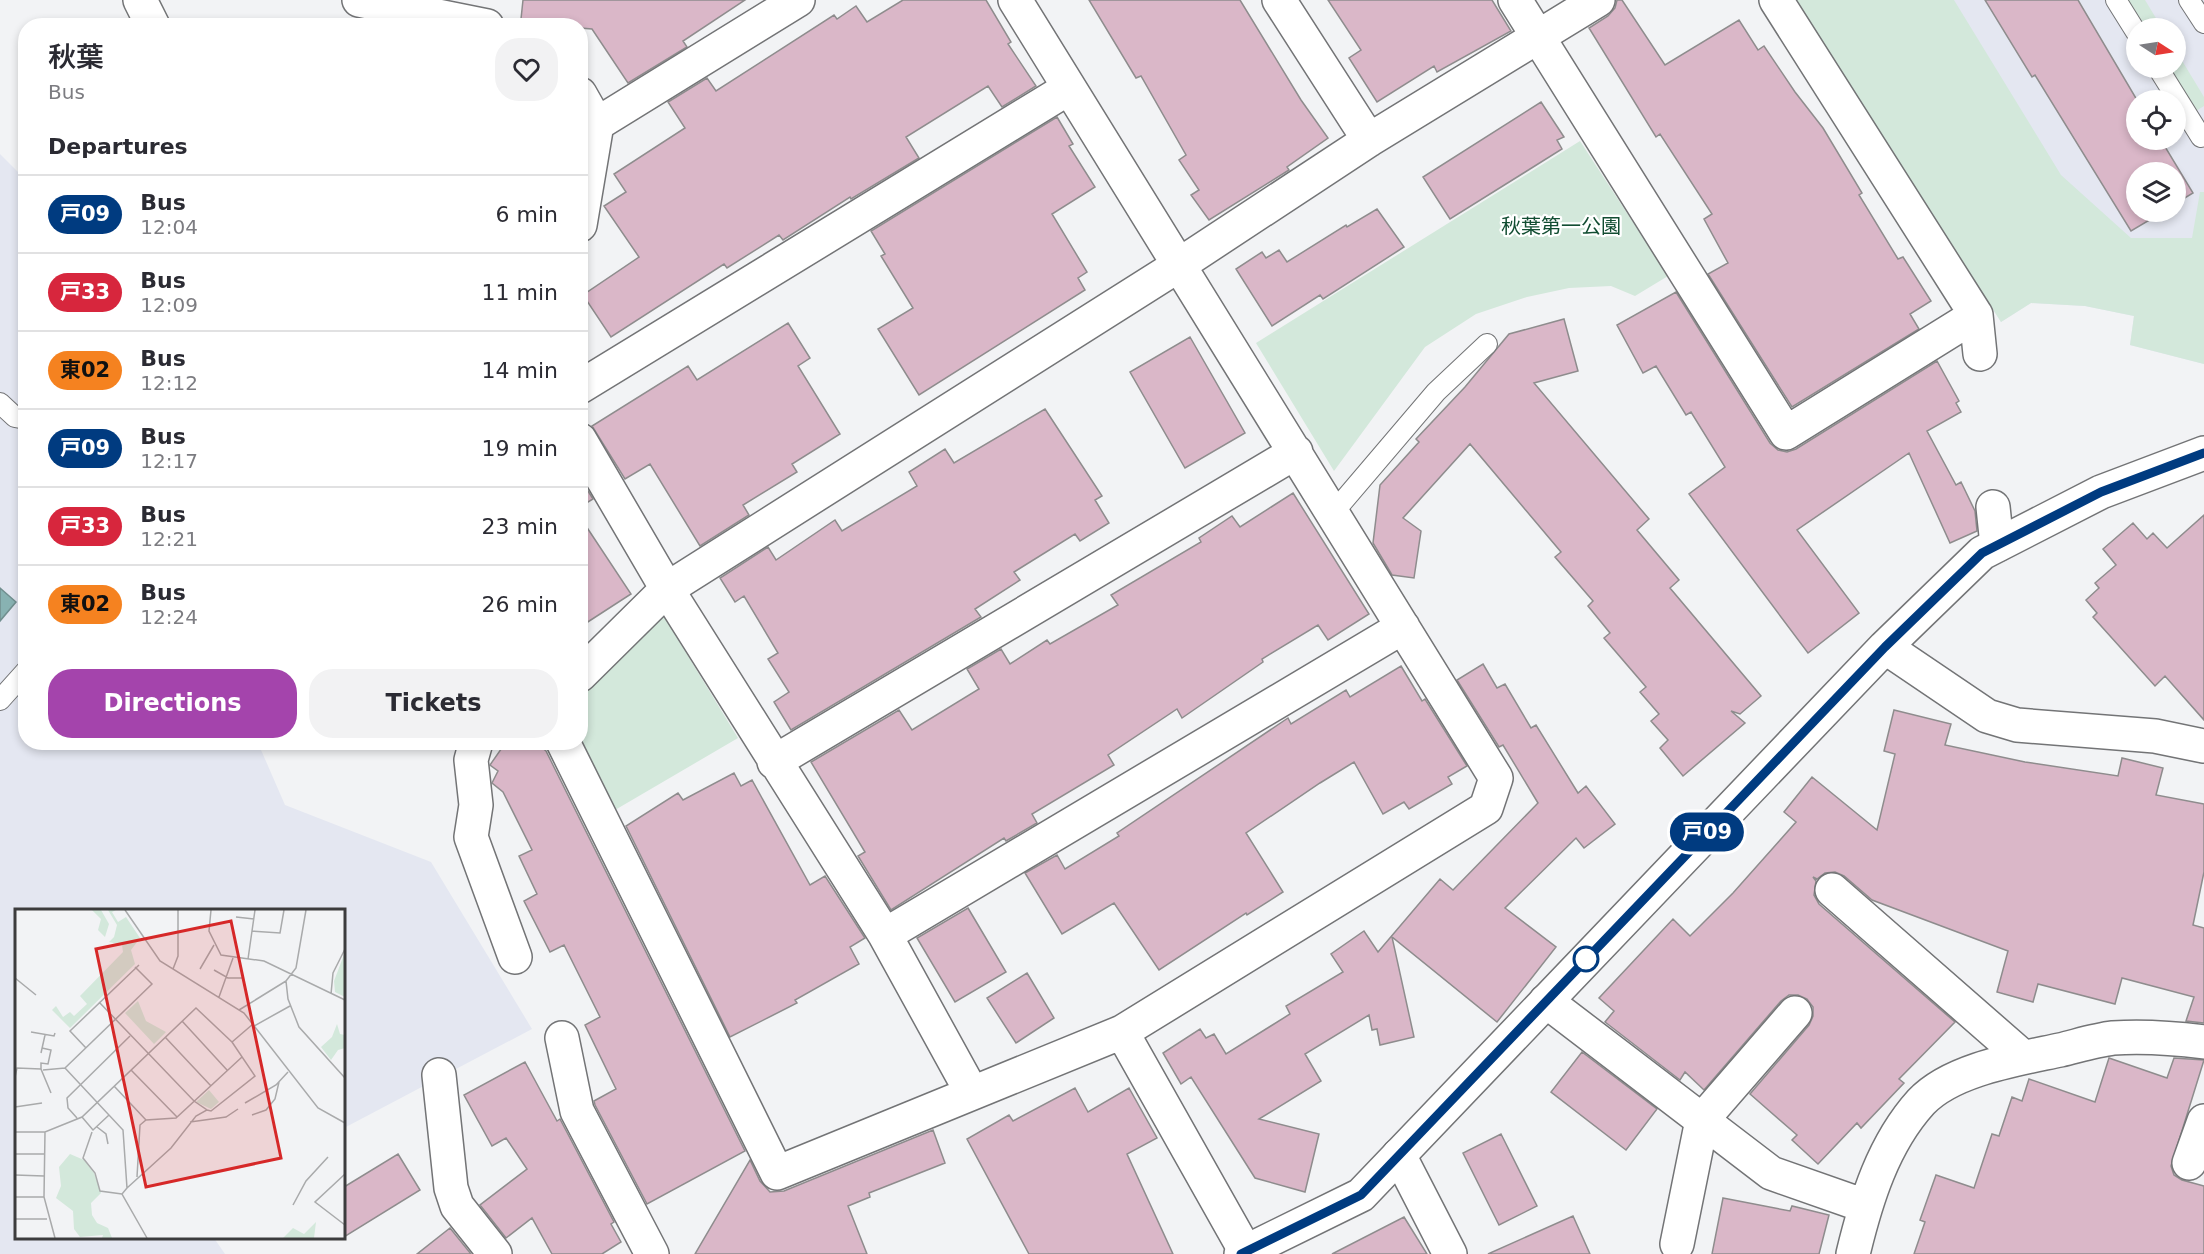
<!DOCTYPE html>
<html lang="en">
<head>
<meta charset="utf-8">
<style>
	body { margin:0; font-family:"DejaVu Sans","Noto Sans JP",sans-serif; background:#f2f2f3; color:#2b2b33; height:100vh; display:flex; flex-direction:column; font-size:22px; white-space:nowrap }
	* { box-sizing:border-box; margin:0 }
	p { font-size:20px; color:#7c7c81 }
	.icon { flex:none; width:33px; height:33px; fill:none; stroke:currentColor; stroke-width:2; stroke-linecap:round; stroke-linejoin:round }
	.map { position:relative; flex:1; overflow:hidden }
	.sheet { position:absolute; left:18px; top:18px; width:570px; height:732px; display:flex; flex-direction:column; background:#fff; border-radius:24px; box-shadow:0 3px 9px #0003 }
	.sheet>* { flex:none }
	.badge { padding:0 12px; border-radius:20px; font-size:21px; line-height:39px }
	.needle { width:39px; rotate:102deg }
	.buttons { position:absolute; left:2126px; top:18px; display:grid; gap:12px }
	.buttons a { display:grid; place-items:center; width:60px; height:60px; border-radius:50%; background:#fff; box-shadow:0 3px 9px #0003; font-size:30px }
	.map>.badge { position:absolute; translate:-50% -50%; box-shadow:0 0 0 3px #fff }
	h2 { padding:0 30px; font-size:22px; line-height:54px }
	.round { display:grid; place-items:center; flex:none; width:63px; height:63px; border-radius:24px; background:#f2f2f3 }
	.summary { display:flex; align-items:center; justify-content:space-between; height:102px; padding:0 30px }
	h1 { font-size:28px; font-weight:600; line-height:45px }
	.cta { display:flex; gap:12px; margin-top:auto; padding:12px 30px }
	.cta a { flex:1; height:69px; border-radius:24px; background:#a444ac; color:#fff; font-size:24px; font-weight:600; line-height:69px; text-align:center }
	.cta a+a { background:#f2f2f3; color:#2b2b33 }
	ul { padding:0; list-style:none }
	li { display:flex; align-items:center; gap:18px; height:78px; padding:0 30px; border-top:2px solid #e1e1e2 }
	li div { flex:1 }
	li b { display:block; font-size:22px }
	li em { font-style:normal }
	li .badge { min-width:66px; font-weight:700; text-align:center }
	.map>svg:first-child { display:block }
</style>
</head>
<body>
<div class="map">
<svg width="2204" height="1254" viewBox="0 0 2204 1254">
	<rect width="100%" height="100%" fill="#f2f3f5"/>
	<path fill="#e4e7f1" fill-rule="evenodd" d="M 1796,0 L 2204,0 L 2204,364 L 2130,345 L 2134,316 L 2085,306 L 2031,303 L 2001,322 ZM 2136,28 L 2175,28 L 2175,68 L 2136,68 ZM 2136,100 L 2175,100 L 2175,140 L 2136,140 ZM 2136,172 L 2175,172 L 2175,212 L 2136,212 Z
		M 0,154 L 26,180 L 26,742 L 258,743 L 285,805 L 431,862 L 532,1029 L 344,1128 L 344,910 L 16,910 L 16,1238 L 214,1238 L 225,1254 L 0,1254 Z"/>
	<path fill="#d3e8db" d="M 1796,0 L 1954,0 L 2061,175 L 2131,238 L 2192,238 L 2200,192 L 2204,192 L 2204,364 L 2130,345 L 2134,316 L 2085,306 L 2031,303 L 2001,322 Z
		M 2128,0 L 2145,0 L 2162,28 L 2146,28 Z
		M 2175,49 L 2204,97 L 2204,106 L 2196,111 L 2170,68 L 2175,68 Z
		M 1580,141 L 1668,276 L 1635,296 L 1611,286 L 1569,288 L 1527,297 L 1476,314 L 1425,347 L 1334,471 L 1256,343 Z
		M 657,605 L 738,738 L 615,810 L 579,743 L 581,696 Z"/>
	<path fill="#88b2b2" stroke="#718f8f" stroke-width="1.5" d="M 0,588 L 16,602 L 0,621 Z"/>
	<path fill="#dab7c8" stroke="#8e8c8d" stroke-width="1.5" d="M 523,0 L 745,0 L 683,41 L 687,47 L 628,83 L 592,29 L 580,28 L 580,26 L 521,19 Z
		M 903,0 L 986,0 L 1011,42 L 1008,44 L 1036,86 L 1002,107 L 988,86 L 906,137 L 919,158 L 851,199 L 850,197 L 783,240 L 779,235 L 727,268 L 724,264 L 611,337 L 583,295 L 639,257 L 604,206 L 626,192 L 614,174 L 685,128 L 668,102 L 707,78 L 716,91 L 834,15 L 837,19 L 856,6 L 867,22 Z
		M 1089,0 L 1240,0 L 1301,100 L 1328,138 L 1287,167 L 1289,170 L 1209,220 L 1191,195 L 1199,190 L 1179,160 L 1186,155 L 1141,76 L 1136,78 Z
		M 1328,0 L 1492,0 L 1511,31 L 1437,72 L 1434,66 L 1377,102 L 1349,58 L 1361,50 Z
		M 1617,0 L 1622,0 L 1665,65 L 1739,20 L 1758,50 L 1764,46 L 1795,92 L 1823,128 L 1862,193 L 1859,195 L 1898,259 L 1903,257 L 1931,301 L 1910,314 L 1919,329 L 1792,407 L 1708,274 L 1728,263 L 1704,219 L 1712,214 L 1660,134 L 1656,137 L 1589,28 L 1608,16 L 1615,8 Z
		M 1985,0 L 2078,0 L 2137,100 L 2136,140 L 2161,140 L 2193,193 L 2175,204 L 2175,172 L 2136,172 L 2136,212 L 2163,212 L 2131,231 L 2035,75 L 2032,77 Z
		M 1541,102 L 1564,137 L 1557,140 L 1562,149 L 1450,219 L 1423,177 Z
		M 1057,117 L 1073,144 L 1069,146 L 1095,187 L 1052,214 L 1087,272 L 1078,278 L 1085,290 L 919,395 L 878,329 L 913,308 L 881,256 L 885,254 L 871,231 Z
		M 1377,209 L 1404,247 L 1323,299 L 1320,295 L 1272,326 L 1236,269 L 1262,252 L 1266,258 L 1279,250 L 1287,262 L 1346,225 L 1347,227 Z
		M 1676,292 L 1770,443 L 1778,450 L 1787,452 L 1796,449 L 1937,361 L 1959,401 L 1956,403 L 1961,412 L 1927,431 L 1956,485 L 1961,482 L 1975,511 L 1977,531 L 1950,543 L 1909,453 L 1797,530 L 1859,613 L 1808,653 L 1689,494 L 1725,467 L 1691,412 L 1686,415 L 1656,366 L 1643,373 L 1617,325 Z
		M 1564,319 L 1578,371 L 1534,383 L 1649,519 L 1637,530 L 1679,580 L 1670,588 L 1761,696 L 1740,714 L 1731,711 L 1745,723 L 1683,776 L 1660,748 L 1668,740 L 1651,721 L 1659,714 L 1640,692 L 1646,687 L 1604,638 L 1610,633 L 1588,606 L 1593,601 L 1555,557 L 1561,552 L 1470,444 L 1403,518 L 1421,531 L 1414,578 L 1392,575 L 1373,543 L 1380,485 L 1419,442 L 1416,439 L 1465,387 L 1509,334 Z
		M 788,323 L 810,358 L 798,366 L 840,434 L 792,464 L 797,472 L 743,505 L 749,515 L 700,546 L 650,464 L 625,479 L 592,426 L 688,366 L 697,380 Z
		M 1190,337 L 1245,433 L 1185,468 L 1130,372 Z
		M 1045,409 L 1102,496 L 1095,500 L 1109,523 L 1080,541 L 1075,534 L 1014,572 L 1020,580 L 975,609 L 981,617 L 791,730 L 774,702 L 789,692 L 768,659 L 778,653 L 744,596 L 735,602 L 720,578 L 768,547 L 776,560 L 835,520 L 842,531 L 917,486 L 909,472 L 945,449 L 954,463 Z
		M 580,478 L 593,499 L 580,507 Z
		M 1293,493 L 1369,614 L 1328,640 L 1318,625 L 1262,659 L 1263,662 L 1182,718 L 1177,709 L 1108,755 L 1114,765 L 1032,814 L 1037,823 L 1006,841 L 1004,838 L 891,910 L 858,856 L 865,852 L 811,762 L 899,710 L 912,730 L 979,689 L 967,669 L 1001,649 L 1010,664 L 1047,640 L 1050,644 L 1118,605 L 1111,595 L 1201,542 L 1199,538 L 1232,516 L 1240,527 Z
		M 2204,515 L 2204,720 L 2165,676 L 2155,686 L 2093,617 L 2097,613 L 2086,600 L 2099,588 L 2095,583 L 2116,565 L 2103,549 L 2133,523 L 2147,539 L 2153,533 L 2167,548 Z
		M 580,517 L 631,594 L 580,627 Z
		M 1483,664 L 1497,688 L 1505,684 L 1531,728 L 1536,725 L 1578,793 L 1586,786 L 1615,824 L 1584,848 L 1576,838 L 1505,908 L 1556,947 L 1497,1022 L 1392,937 L 1414,1037 L 1380,1045 L 1377,1029 L 1372,1030 L 1369,1015 L 1305,1054 L 1321,1081 L 1259,1119 L 1319,1134 L 1305,1192 L 1255,1178 L 1191,1077 L 1181,1084 L 1163,1053 L 1200,1029 L 1206,1038 L 1214,1034 L 1226,1054 L 1290,1014 L 1286,1006 L 1343,972 L 1331,954 L 1364,931 L 1378,952 L 1440,879 L 1453,890 L 1538,803 L 1503,745 L 1499,747 L 1457,680 Z
		M 1401,666 L 1422,701 L 1425,699 L 1467,766 L 1448,777 L 1452,784 L 1409,809 L 1404,802 L 1383,814 L 1354,762 L 1320,783 L 1246,833 L 1283,892 L 1247,915 L 1246,913 L 1159,970 L 1114,903 L 1062,934 L 1025,873 L 1057,855 L 1065,869 L 1119,836 L 1117,833 L 1288,718 L 1291,724 L 1346,690 L 1350,697 Z
		M 1894,710 L 1951,724 L 1945,745 L 2025,762 L 2118,776 L 2122,758 L 2163,768 L 2156,795 L 2204,804 L 2204,872 L 2193,925 L 2204,928 L 2204,1023 L 2186,1021 L 2194,997 L 2122,978 L 2115,1004 L 2038,984 L 2033,1002 L 1997,992 L 2008,951 L 1872,900 L 1844,876 L 1835,872 L 1825,873 L 1817,879 L 1813,877 L 1816,881 L 1814,895 L 1819,904 L 1955,1022 L 1899,1079 L 1904,1083 L 1861,1128 L 1857,1123 L 1818,1164 L 1792,1140 L 1797,1135 L 1750,1094 L 1809,1025 L 1813,1016 L 1813,1007 L 1807,999 L 1798,995 L 1789,995 L 1781,1001 L 1704,1090 L 1685,1072 L 1680,1080 L 1605,1022 L 1614,1011 L 1599,998 L 1673,919 L 1690,936 L 1733,893 L 1796,822 L 1784,812 L 1812,777 L 1877,830 L 1895,754 L 1884,751 Z
		M 506,742 L 535,742 L 546,751 L 745,1151 L 647,1204 L 595,1105 L 594,1101 L 616,1089 L 585,1025 L 600,1017 L 564,945 L 550,952 L 524,901 L 537,894 L 519,856 L 532,850 L 503,792 L 492,783 L 498,771 L 490,765 Z
		M 734,773 L 741,786 L 752,780 L 810,885 L 825,876 L 865,938 L 850,947 L 859,964 L 795,1000 L 797,1003 L 730,1037 L 626,826 L 678,793 L 683,800 Z
		M 968,908 L 1006,972 L 955,1002 L 917,938 Z
		M 1027,973 L 1054,1018 L 1016,1043 L 987,998 Z
		M 1582,1052 L 1657,1109 L 1626,1150 L 1551,1092 Z
		M 2109,1058 L 2167,1078 L 2174,1058 L 2204,1060 L 2171,1166 L 2174,1175 L 2182,1180 L 2204,1186 L 2204,1254 L 1914,1254 L 1925,1222 L 1920,1220 L 1936,1175 L 1974,1188 L 1992,1134 L 1999,1136 L 2012,1097 L 2022,1101 L 2029,1079 L 2095,1102 Z
		M 525,1062 L 557,1121 L 560,1119 L 614,1222 L 611,1224 L 621,1242 L 602,1254 L 552,1254 L 532,1218 L 506,1238 L 480,1205 L 527,1169 L 506,1138 L 492,1146 L 464,1095 Z
		M 1075,1088 L 1088,1112 L 1129,1088 L 1157,1138 L 1127,1154 L 1173,1254 L 1029,1254 L 967,1139 L 1009,1115 L 1013,1121 Z
		M 933,1130 L 945,1163 L 869,1193 L 870,1197 L 848,1206 L 867,1254 L 695,1254 L 750,1160 L 760,1181 L 770,1192 L 784,1191 Z
		M 1501,1134 L 1537,1206 L 1499,1225 L 1463,1153 Z
		M 398,1154 L 420,1190 L 344,1237 L 344,1187 Z
		M 1723,1198 L 1790,1211 L 1792,1206 L 1829,1215 L 1819,1254 L 1712,1254 Z
		M 1573,1216 L 1590,1254 L 1488,1254 Z
		M 1404,1217 L 1427,1254 L 1332,1254 Z
		M 450,1228 L 471,1254 L 417,1254 Z"/>
	<g fill="none" stroke-linecap="round" stroke-linejoin="round">
		<g stroke="#737476" stroke-width="22">
			<path id="lane" d="M 2116,0 L 2136,32
				M 2189,0 L 2204,23
				M 2158,68 L 2201,137 L 2204,135
				M 0,403 L 15,417 L 26,419
				M 1333,513 L 1436,392 L 1487,344
				M 0,700 L 26,671"/>
		</g>
		<g stroke="#737476" stroke-width="36">
			<path id="street" d="M 140,0 L 153,26
				M 359,0 L 487,26
				M 1015,0 L 1496,778 L 1486,808 L 1122,1032 L 1246,1252
				M 1279,0 L 1369,140
				M 1515,0 L 1786,433 L 1976,315
				M 1776,0 L 1976,315 L 1980,354
				M 580,94 L 597,124 L 580,225
				M 597,124 L 798,0
				M 580,387 L 1069,88
				M 580,440 L 667,589 L 885,935 L 972,1093
				M 1993,507 L 1997,545
				M 580,675 L 667,589 L 1179,265 L 1369,140 L 1598,0
				M 476,742 L 471,760 L 476,805 L 471,837 L 515,957
				M 563,742 L 777,1173 L 1122,1032
				M 774,762 L 1296,452
				M 1832,890 L 2023,1057
				M 885,935 L 1403,627
				M 1546,1001 L 1771,1173 L 1865,1206
				M 562,1038 L 577,1111 L 652,1254
				M 439,1075 L 451,1188 L 457,1206 L 495,1254
				M 1399,1155 L 1450,1254
				M 2189,1163 L 2204,1121
				M 1677,1244 L 1702,1120 L 1795,1013
				M 1853,1254 C 1866,1200 1883,1144 1921,1102 C 1952,1069 2018,1059 2060,1050 C 2077,1046 2096,1040 2113,1038 C 2144,1036 2173,1038 2204,1042"/>
		</g>
		<g stroke="#737476" stroke-width="36">
			<path id="secondary" d="M 1885,647 L 1987,716 L 2017,725 L 2155,736 L 2204,746
				M 1241,1254 L 1361,1195 L 1885,647 L 1982,553 L 2101,492 L 2204,453"/>
		</g>
		<use href="#lane" stroke="#fff" stroke-width="20"/>
		<use href="#street" stroke="#fff" stroke-width="33"/>
		<use href="#secondary" stroke="#fff" stroke-width="33"/>
	</g>
	<g fill="none" stroke-linecap="round" stroke-linejoin="round">
		<g stroke="#fff" stroke-width="14">
			<path id="line" d="M 1241,1254 L 1361,1195 L 1885,647 L 1982,553 L 2101,492 L 2204,453"/>
		</g>
		<use href="#line" stroke="#003b80" stroke-width="9"/>
	</g>
	<circle fill="#fff" stroke="#003b80" stroke-width="3" cx="1586" cy="959" r="12"/>
	<g text-anchor="middle" stroke-width="4.5" stroke-linejoin="round" paint-order="stroke">
		<g font-size="20" fill="#124d32" stroke="#fff">
			<text x="1561" y="233">秋葉第一公園</text>
		</g>
	</g>
	<g transform="translate(15 909)">
		<rect width="330" height="330" fill="#f2f3f5"/>
		<path d="M 77,1 L 86,1 L 94,15 L 90,28 L 83,21 L 86,10 ZM 93,1 L 101,1 L 97,3 L 103,13 L 111,8 L 125,29 L 116,41 L 120,55 L 55,119 L 37,101 L 41,97 L 48,108 L 55,103 L 59,107 L 72,95 L 65,87 L 108,43 L 107,36 L 94,33 L 99,28 L 102,16 ZM 330,43 L 330,88 L 320,83 L 319,72 ZM 123,92 L 131,112 L 151,123 L 139,135 L 110,104 ZM 322,115 L 325,125 L 330,126 L 330,139 L 323,141 L 316,151 L 306,138 L 317,128 ZM 194,181 L 204,193 L 196,200 L 181,193 ZM 55,245 L 69,251 L 79,264 L 86,284 L 76,294 L 77,306 L 82,314 L 93,319 L 97,329 L 87,329 L 88,326 L 65,328 L 59,320 L 58,302 L 41,289 L 46,277 L 44,258 ZM 301,313 L 299,329 L 268,329 L 278,319 L 289,325 Z" fill="#d3e8db"/>
		<path fill="none" stroke="#a9aaab" stroke-width="1.5" d="M 110,1 L 145,52 L 229,104 L 303,199 L 330,214M 196,1 L 194,22 L 206,46 L 249,52 L 330,91M 291,1 L 281,59 L 271,72 L 273,90 L 284,118 L 330,169M 221,8 L 239,10M 237,22 L 265,24 L 269,1M 233,50 L 240,1M 158,60 L 163,47 L 163,1M 185,60 L 199,36M 199,61 L 213,69 L 227,69M 0,69 L 21,86M 316,85 L 318,64 L 330,40M 204,88 L 218,49M 84,93 L 179,192 L 192,201 L 181,207 L 156,239 L 112,279M 224,101 L 271,72M 167,112 L 212,161M 239,117 L 275,97M 16,123 L 39,127 L 40,124M 150,128 L 196,177M 27,139 L 36,141 L 33,155 L 26,154 L 26,160 L 36,184M 71,139 L 55,122 L 124,56M 26,144 L 30,126M 50,159 L 137,75 L 120,58M 28,161 L 50,159 L 108,221 L 112,279 L 107,285 L 132,329M 116,161 L 162,208M 0,168 L 2,159 L 26,160M 99,177 L 131,211M 230,194 L 261,176 L 273,163M 0,198 L 27,194M 192,201 L 196,202 L 240,167 L 217,133M 237,206 L 251,201 L 260,190 L 264,173M 67,208 L 78,221 L 94,206M 62,209 L 53,199 L 52,189 L 115,127M 175,213 L 211,208 L 223,200M 82,218 L 91,225 L 93,235M 0,223 L 30,223 L 67,208 L 181,99 L 217,133 L 238,115M 30,223 L 29,288 L 40,329M 77,223 L 68,249 L 80,264 L 85,282 L 107,285M 0,245 L 29,245M 330,265 L 300,293 L 330,316M 0,266 L 29,267M 122,268 L 125,216 L 131,211 L 161,209 L 227,148M 0,288 L 29,288M 278,296 L 291,272 L 313,248M 0,310 L 32,310"/>
		<path fill="#d62828" fill-opacity="0.15" stroke="#d62828" stroke-width="3" d="M 216,12 L 266,249 L 131,278 L 81,40 Z"/>
		<rect width="330" height="330" fill="none" stroke="#3c3c3d" stroke-width="3"/>
	</g>
</svg>
<div class="buttons">
<a><svg class="needle" viewBox="-14 -14 28 28"><path d="M0-13l5 13h-10z" fill="#e53935"/><path d="M0 13l5-13h-10z" fill="#7c7c81"/></svg></a>
<a><svg class="icon" aria-label="locate" viewBox="0 0 24 24"><circle cx="12" cy="12" r="6"/><path d="M12 2v4M12 18v4M2 12h4M18 12h4"/></svg></a>
<a><svg class="icon" aria-label="layers" viewBox="0 0 24 24"><path d="M12 4l9 5-9 5-9-5zM3 14l9 5 9-5"/></svg></a>
</div>
<b class="badge" style="left:1707px;top:832px;background:#003b80;color:#fff">戸09</b>
<section class="sheet">
<div class="summary"><div><h1>秋葉</h1><p>Bus</p></div><a class="round"><svg class="icon" aria-label="heart" viewBox="0 0 24 24"><path d="M12 20l-8-8c-3-5 5-10 8-4 3-6 11-1 8 4z"/></svg></a></div>
<h2>Departures</h2>
<ul>
<li><span class="badge" style="background:#003b80;color:#fff">戸09</span><div><b>Bus</b><p>12:04</p></div><em>6 min</em></li>
<li><span class="badge" style="background:#d7263d;color:#fff">戸33</span><div><b>Bus</b><p>12:09</p></div><em>11 min</em></li>
<li><span class="badge" style="background:#f58220;color:#111">東02</span><div><b>Bus</b><p>12:12</p></div><em>14 min</em></li>
<li><span class="badge" style="background:#003b80;color:#fff">戸09</span><div><b>Bus</b><p>12:17</p></div><em>19 min</em></li>
<li><span class="badge" style="background:#d7263d;color:#fff">戸33</span><div><b>Bus</b><p>12:21</p></div><em>23 min</em></li>
<li><span class="badge" style="background:#f58220;color:#111">東02</span><div><b>Bus</b><p>12:24</p></div><em>26 min</em></li>
</ul>
<div class="cta"><a>Directions</a><a>Tickets</a></div>
</section>
</div>
</body>
</html>
